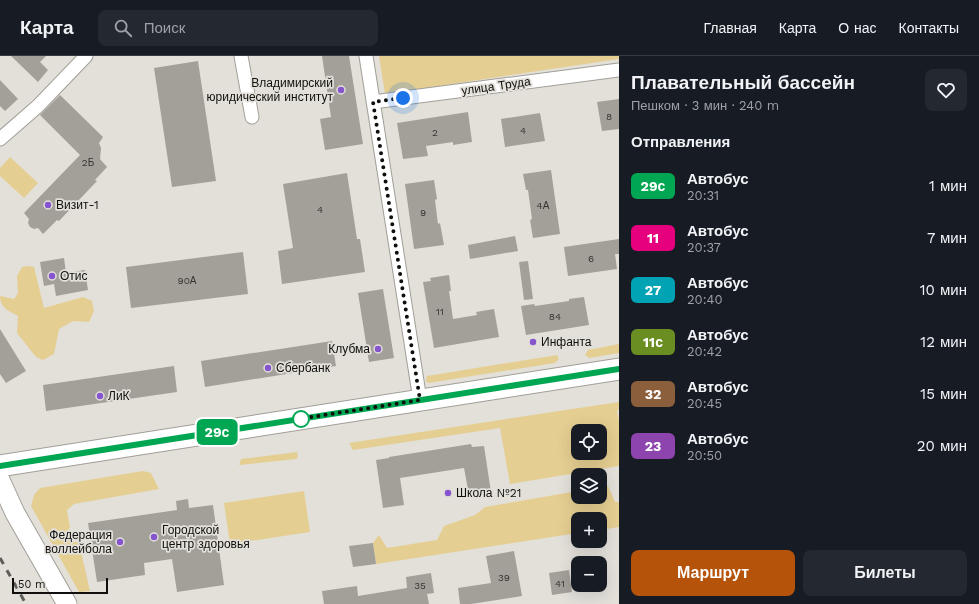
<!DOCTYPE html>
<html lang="ru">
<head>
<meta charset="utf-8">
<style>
	body { margin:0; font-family:"Work Sans",sans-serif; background:#242831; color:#f1f3f6; height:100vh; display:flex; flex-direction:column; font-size:15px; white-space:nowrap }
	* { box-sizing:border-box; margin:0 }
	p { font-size:13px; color:#9ea1a6 }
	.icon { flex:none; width:22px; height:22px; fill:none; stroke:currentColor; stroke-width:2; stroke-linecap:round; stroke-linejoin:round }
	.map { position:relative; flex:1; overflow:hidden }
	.sheet { display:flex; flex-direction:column; background:#171b24; width:360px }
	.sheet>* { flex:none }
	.badge { padding:0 8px; border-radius:6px; font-size:14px; line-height:26px }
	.controls { position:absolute; left:571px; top:368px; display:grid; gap:8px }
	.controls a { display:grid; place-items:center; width:36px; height:36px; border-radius:8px; background:#171b24; box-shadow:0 4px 16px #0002; font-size:20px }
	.scale { position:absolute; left:12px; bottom:10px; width:96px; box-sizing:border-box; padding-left:4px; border:2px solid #100f0d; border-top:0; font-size:11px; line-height:14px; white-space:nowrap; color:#100f0d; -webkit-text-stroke:3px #e2e0d9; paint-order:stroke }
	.you { position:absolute; width:20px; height:20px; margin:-10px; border:3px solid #fff; border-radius:50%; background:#1a73e8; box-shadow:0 0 0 6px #1a73e833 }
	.map>.badge { position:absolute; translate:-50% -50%; box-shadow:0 0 0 2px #fff }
	h2 { padding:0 12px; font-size:15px; line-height:36px }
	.round { display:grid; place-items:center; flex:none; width:42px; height:42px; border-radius:8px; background:#242831 }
	.headline { display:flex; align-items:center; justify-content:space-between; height:68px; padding:0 12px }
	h1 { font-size:19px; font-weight:700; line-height:30px }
	.button { display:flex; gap:8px; margin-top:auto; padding:8px 12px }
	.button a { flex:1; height:46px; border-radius:8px; background:#b45309; color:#fff; font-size:16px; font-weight:700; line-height:46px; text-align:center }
	.button a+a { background:#242831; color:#f1f3f6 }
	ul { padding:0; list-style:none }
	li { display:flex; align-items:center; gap:12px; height:52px; padding:0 12px }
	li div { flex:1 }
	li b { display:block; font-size:15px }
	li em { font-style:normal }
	li .badge { min-width:44px; font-weight:700; text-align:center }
	header { display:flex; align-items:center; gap:24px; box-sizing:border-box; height:56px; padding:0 20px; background:#171b24; border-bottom:1px solid #363941 }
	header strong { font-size:19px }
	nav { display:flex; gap:22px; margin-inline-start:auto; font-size:14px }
	.search { width:280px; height:36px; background:#242831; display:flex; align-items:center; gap:10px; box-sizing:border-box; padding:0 14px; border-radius:8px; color:#9ea1a6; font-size:15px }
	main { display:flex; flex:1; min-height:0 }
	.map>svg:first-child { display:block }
</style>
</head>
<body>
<header>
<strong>Карта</strong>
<div class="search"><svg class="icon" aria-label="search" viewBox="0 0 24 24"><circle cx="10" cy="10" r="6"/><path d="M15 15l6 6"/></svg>Поиск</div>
<nav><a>Главная</a><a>Карта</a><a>О нас</a><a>Контакты</a></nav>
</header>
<main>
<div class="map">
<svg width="619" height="548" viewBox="0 0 619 548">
	<rect width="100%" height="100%" fill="#e2e0d9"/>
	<path fill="#e5ce91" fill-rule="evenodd" d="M 379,0 L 619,0 L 619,3 L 385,38 Z
		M 10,101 L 38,127 L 24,142 L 0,120 L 0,112 Z
		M 29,210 L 34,211 L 44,252 L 83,241 L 92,245 L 94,255 L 89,266 L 73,265 L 59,273 L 54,298 L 43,304 L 36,301 L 17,277 L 18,260 C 9,255 0,252 0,240 L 14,243 L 18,237 L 17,220 L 22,211 Z
		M 619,288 L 619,297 L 589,302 L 585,299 L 588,294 Z
		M 557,299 L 559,303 L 555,307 L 428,327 L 426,325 L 427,320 Z
		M 619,346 L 619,354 L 617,354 L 619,365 L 619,410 L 510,428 L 500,372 L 353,394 L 349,387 ZM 578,375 L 600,375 L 600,397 L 578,397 Z
		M 297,396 L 298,401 L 296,403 L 239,409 L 241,403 Z
		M 143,415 L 151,417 L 159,433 L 74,448 L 67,454 L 70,471 L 67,477 L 68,484 L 79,487 L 90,535 L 79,536 L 31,450 L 34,439 L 40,432 Z
		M 608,430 L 615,446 L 619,446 L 619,471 L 600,474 L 600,463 L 578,463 L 578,477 L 376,508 L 373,487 L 379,479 L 387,492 L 437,484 L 444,470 L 475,459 L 485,451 L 578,435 L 578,441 L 600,441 L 600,431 Z
		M 304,435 L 310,476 L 230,488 L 224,447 Z"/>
	<path fill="#a3a09a" d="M 11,0 L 46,0 L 40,6 L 48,14 L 38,26 Z
		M 322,0 L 349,0 L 363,88 L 325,94 L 320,63 L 331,61 Z
		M 198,5 L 216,125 L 172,131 L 154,12 Z
		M 0,24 L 18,43 L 5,55 L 0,50 Z
		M 60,39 L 103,81 L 99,87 L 101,92 L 100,103 L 107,111 L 95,124 L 97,125 L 59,165 L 57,164 L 43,178 L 38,172 L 34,173 L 30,171 L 28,167 L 29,163 L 24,157 L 80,99 L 40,59 Z
		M 619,43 L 619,73 L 602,75 L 597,46 Z
		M 468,56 L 472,86 L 453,89 L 453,86 L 426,90 L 428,100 L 403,103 L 397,67 Z
		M 540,57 L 545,85 L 505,91 L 501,63 Z
		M 551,114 L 560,178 L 533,182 L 530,164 L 532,163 L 528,134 L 526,134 L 523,118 Z
		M 347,117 L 357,183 L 360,183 L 365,216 L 282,228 L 278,195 L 293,192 L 283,128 Z
		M 434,124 L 437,143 L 435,144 L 438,168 L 440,167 L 444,189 L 414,193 L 405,128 Z
		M 515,180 L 518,195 L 470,203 L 468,189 Z
		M 619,183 L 619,198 L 615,198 L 617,213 L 568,220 L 564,191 Z
		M 243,196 L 248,238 L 131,252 L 126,211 Z
		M 64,202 L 66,217 L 85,214 L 88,234 L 56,240 L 54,228 L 44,230 L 40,206 Z
		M 528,205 L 533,243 L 524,244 L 519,206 Z
		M 449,219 L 451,235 L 449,235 L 453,263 L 477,259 L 476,256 L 494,253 L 499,281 L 434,292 L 423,226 L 431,225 L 430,222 Z
		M 383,233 L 394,302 L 369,306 L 358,237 Z
		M 584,241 L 589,269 L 526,279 L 521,250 L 534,248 L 535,250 L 569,245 L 569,243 Z
		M 0,273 L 26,315 L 6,327 L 0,318 Z
		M 332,285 L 336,310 L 205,331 L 201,305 Z
		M 174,310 L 177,336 L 46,355 L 43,329 Z
		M 471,388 L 472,391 L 484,390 L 491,436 L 469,439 L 464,412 L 400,422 L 404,449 L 383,452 L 376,404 L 389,402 L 389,401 Z
		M 188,443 L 189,452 L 213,449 L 224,529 L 177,536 L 172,503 L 144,507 L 145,519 L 97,526 L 88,467 L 177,454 L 176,445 Z
		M 373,487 L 376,508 L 353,511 L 349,490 Z
		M 514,495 L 522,540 L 471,548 L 460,548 L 458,532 L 491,527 L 486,500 Z
		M 569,514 L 572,536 L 552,539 L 549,517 Z
		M 431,517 L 434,537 L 427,538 L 429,548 L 324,548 L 322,535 L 357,530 L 358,540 L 407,532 L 406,521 Z"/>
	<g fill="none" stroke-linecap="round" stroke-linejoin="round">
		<g stroke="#a19e98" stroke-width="15">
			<path id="street" d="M 241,0 L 252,61
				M 366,0 L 420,344
				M 373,46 L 619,14
				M 0,83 L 38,50 L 86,0"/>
		</g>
		<g stroke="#a19e98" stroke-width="21">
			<path id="secondary" d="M 0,424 L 15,457 L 67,548"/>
		</g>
		<g stroke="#a19e98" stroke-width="23">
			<path id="primary" d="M 0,410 L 619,313"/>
		</g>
		<use href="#street" stroke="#fff" stroke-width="13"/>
		<use href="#secondary" stroke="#fff" stroke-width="19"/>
		<use href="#primary" stroke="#fff" stroke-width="21"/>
		<path stroke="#5e5d59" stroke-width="3" stroke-dasharray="7 7" stroke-linecap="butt" d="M 0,502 L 26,548"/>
	</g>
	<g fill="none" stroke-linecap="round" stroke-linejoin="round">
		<g stroke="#fff" stroke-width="9">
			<path id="line" d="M 0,410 L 619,313"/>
		</g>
		<use href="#line" stroke="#00a651" stroke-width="6"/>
		<path stroke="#100f0d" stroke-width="4" stroke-dasharray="0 7.2" d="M 301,363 L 299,363 L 420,344 L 373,46 L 403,42"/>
	</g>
	<g fill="#8654cc" stroke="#e2e0d9" stroke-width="1.5">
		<circle cx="341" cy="34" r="4"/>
		<circle cx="48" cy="149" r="4"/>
		<circle cx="52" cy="220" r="4"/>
		<circle cx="533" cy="286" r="4"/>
		<circle cx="378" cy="293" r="4"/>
		<circle cx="268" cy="312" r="4"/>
		<circle cx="100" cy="340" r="4"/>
		<circle cx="448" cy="437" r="4"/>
		<circle cx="154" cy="481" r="4"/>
		<circle cx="120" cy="486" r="4"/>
	</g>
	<circle fill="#fff" stroke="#00a651" stroke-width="2" cx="301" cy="363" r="8"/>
	<g text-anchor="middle" stroke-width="3.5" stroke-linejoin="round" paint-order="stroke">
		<g font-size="10" fill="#353330">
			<text x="609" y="64">8</text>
			<text x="523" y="78">4</text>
			<text x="435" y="80">2</text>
			<text x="88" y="110">2Б</text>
			<text x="543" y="153">4А</text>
			<text x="320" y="157">4</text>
			<text x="423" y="160">9</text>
			<text x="591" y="206">6</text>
			<text x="187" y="228">90А</text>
			<text x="440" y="259">11</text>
			<text x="555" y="264">84</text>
			<text x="504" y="525">39</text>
			<text x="560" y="531">41</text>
			<text x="420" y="533">35</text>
		</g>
		<g font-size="12" fill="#100f0d" stroke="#e2e0d9" text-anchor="start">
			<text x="333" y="31" text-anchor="end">Владимирский<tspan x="333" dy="14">юридический институт</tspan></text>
			<text x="56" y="153">Визит-1</text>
			<text x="60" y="224">Отис</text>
			<text x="541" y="290">Инфанта</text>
			<text x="370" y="297" text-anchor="end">Клубма</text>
			<text x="276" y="316">Сбербанк</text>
			<text x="108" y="344">ЛиК</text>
			<text x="456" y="441">Школа №21</text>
			<text x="162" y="478">Городской<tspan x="162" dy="14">центр здоровья</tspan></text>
			<text x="112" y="483" text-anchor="end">Федерация<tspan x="112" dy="14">воллейбола</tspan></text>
		</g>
		<g font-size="12" fill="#100f0d" stroke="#e2e0d9">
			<text transform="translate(496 30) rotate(-8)" y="4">улица Труда</text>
		</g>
	</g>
</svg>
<div class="controls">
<a><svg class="icon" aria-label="locate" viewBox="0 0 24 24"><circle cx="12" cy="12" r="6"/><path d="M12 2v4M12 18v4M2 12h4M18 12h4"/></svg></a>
<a><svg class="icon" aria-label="layers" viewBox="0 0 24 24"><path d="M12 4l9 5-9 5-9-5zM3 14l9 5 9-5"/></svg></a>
<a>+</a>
<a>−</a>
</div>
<div class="scale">50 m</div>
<div class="you" style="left:403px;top:42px"></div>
<b class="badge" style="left:217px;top:376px;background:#00a651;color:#fff">29с</b>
</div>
<section class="sheet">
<div class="headline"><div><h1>Плавательный бассейн</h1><p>Пешком · 3 мин · 240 m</p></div><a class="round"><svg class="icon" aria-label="heart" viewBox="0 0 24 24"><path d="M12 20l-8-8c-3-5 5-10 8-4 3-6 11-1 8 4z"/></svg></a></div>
<h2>Отправления</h2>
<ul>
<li><span class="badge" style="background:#00a651;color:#fff">29с</span><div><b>Автобус</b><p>20:31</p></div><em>1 мин</em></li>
<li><span class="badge" style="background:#e6007e;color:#fff">11</span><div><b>Автобус</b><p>20:37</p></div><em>7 мин</em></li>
<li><span class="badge" style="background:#00a3b4;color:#fff">27</span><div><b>Автобус</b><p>20:40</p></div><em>10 мин</em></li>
<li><span class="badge" style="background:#6b8e23;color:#fff">11с</span><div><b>Автобус</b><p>20:42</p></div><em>12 мин</em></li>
<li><span class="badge" style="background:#8b5e3c;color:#fff">32</span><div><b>Автобус</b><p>20:45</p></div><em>15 мин</em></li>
<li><span class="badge" style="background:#8e44ad;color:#fff">23</span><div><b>Автобус</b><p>20:50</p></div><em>20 мин</em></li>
</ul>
<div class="button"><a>Маршрут</a><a>Билеты</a></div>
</section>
</main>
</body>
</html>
